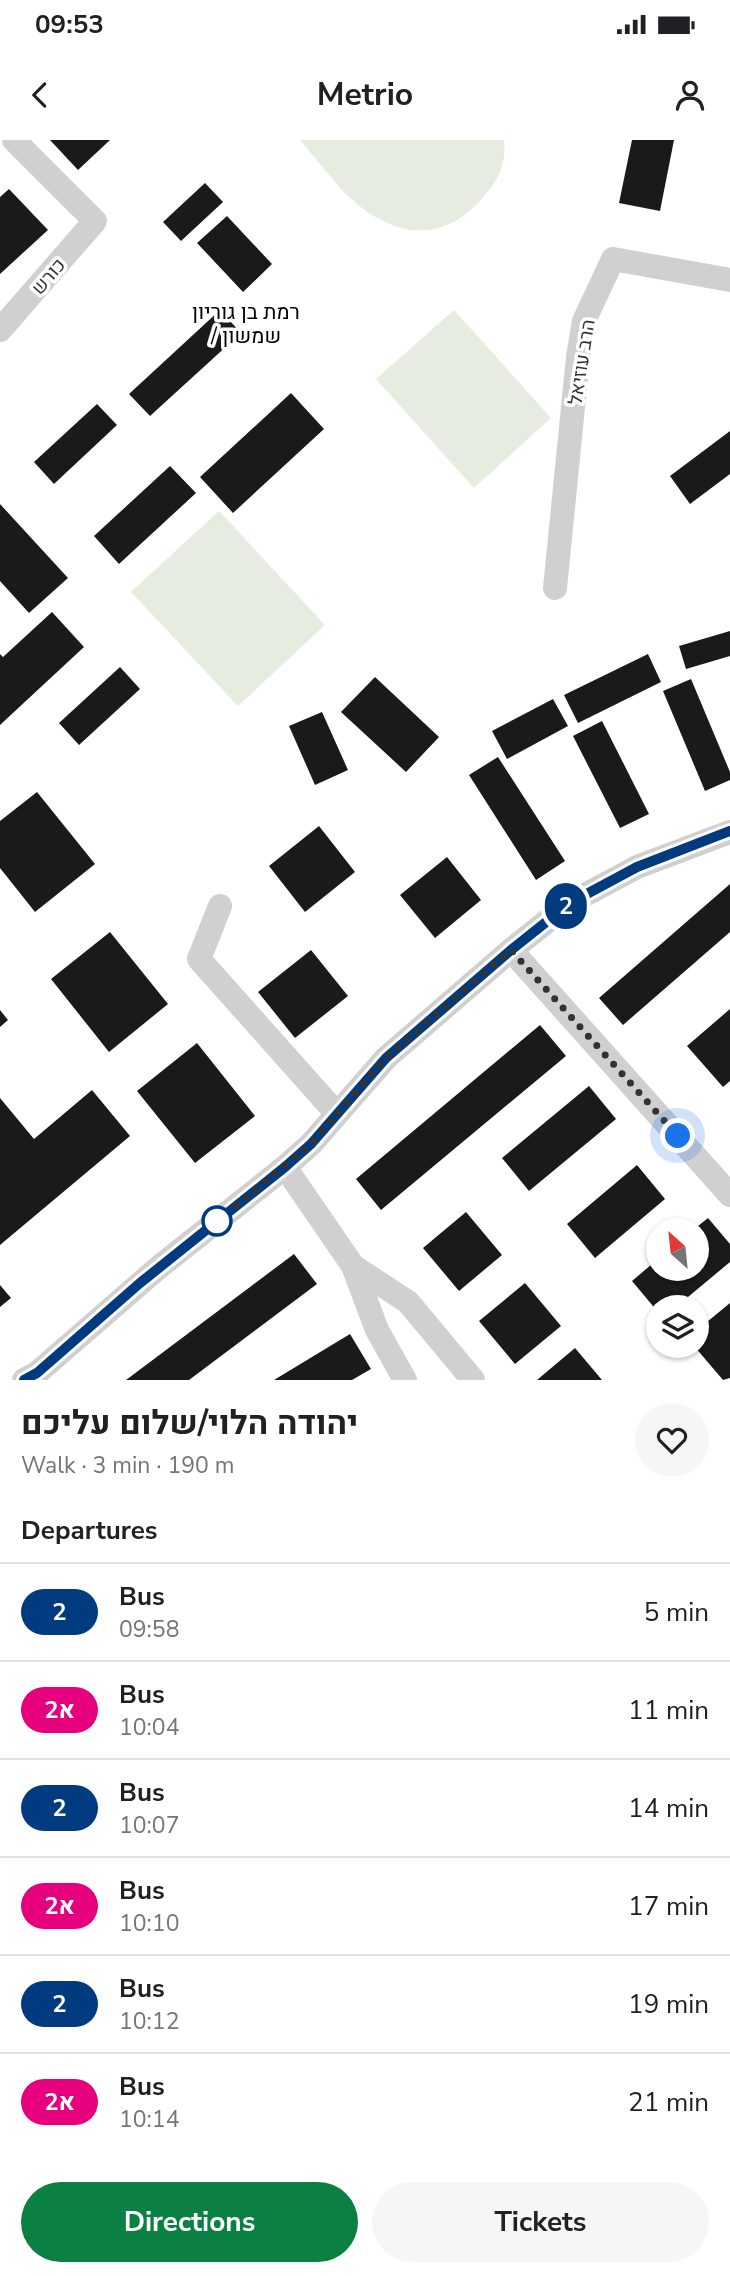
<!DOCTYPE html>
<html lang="en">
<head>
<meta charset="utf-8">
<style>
	body { margin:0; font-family:"Nunito Sans",Heebo,sans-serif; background:#f6f6f6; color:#202124; height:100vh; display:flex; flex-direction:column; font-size:26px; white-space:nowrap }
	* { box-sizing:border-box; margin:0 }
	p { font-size:23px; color:#757577 }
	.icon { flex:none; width:38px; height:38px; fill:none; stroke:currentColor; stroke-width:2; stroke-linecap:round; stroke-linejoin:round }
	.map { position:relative; height:1240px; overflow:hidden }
	.sheet { display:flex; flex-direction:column; background:#fff; flex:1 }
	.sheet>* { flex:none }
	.badge { padding:0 14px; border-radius:23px; font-size:24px; line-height:46px }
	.needle { width:46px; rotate:333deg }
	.controls { position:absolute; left:646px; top:1078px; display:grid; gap:14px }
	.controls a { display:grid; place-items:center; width:63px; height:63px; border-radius:50%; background:#fff; box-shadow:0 2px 5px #0004; font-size:35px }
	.you { position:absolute; width:35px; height:35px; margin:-18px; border:5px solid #fff; border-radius:50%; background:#1a73e8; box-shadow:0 0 0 10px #1a73e833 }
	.map>.badge { position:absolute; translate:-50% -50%; box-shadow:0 0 0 4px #fff }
	h2 { padding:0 21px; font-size:26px; line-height:63px }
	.round { display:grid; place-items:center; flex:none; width:74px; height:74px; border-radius:37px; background:#f6f6f6 }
	.head { display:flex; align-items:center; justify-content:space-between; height:119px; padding:0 21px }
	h1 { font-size:33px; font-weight:700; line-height:52px }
	.button { display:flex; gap:14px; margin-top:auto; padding:14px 21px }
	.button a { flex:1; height:80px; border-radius:42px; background:#0b8043; color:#fff; font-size:28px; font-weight:700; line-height:80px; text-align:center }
	.button a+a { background:#f6f6f6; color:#202124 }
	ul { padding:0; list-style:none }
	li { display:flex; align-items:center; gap:21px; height:98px; padding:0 21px; border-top:2px solid #e0e0e0 }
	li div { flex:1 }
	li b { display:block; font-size:26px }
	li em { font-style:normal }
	li .badge { min-width:77px; font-weight:700; text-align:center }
	.status { display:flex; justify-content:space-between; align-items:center; height:49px; padding:0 35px; background:#fff; direction:ltr }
	.status svg { height:19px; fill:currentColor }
	header { display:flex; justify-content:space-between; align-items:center; height:91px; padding:0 21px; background:#fff; font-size:32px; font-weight:700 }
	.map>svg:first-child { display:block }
</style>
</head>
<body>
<div class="status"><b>09:53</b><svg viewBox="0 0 49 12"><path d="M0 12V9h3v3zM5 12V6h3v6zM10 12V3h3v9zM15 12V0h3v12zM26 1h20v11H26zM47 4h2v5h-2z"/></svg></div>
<header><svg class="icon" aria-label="back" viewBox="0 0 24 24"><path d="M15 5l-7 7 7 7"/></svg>Metrio<svg class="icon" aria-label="person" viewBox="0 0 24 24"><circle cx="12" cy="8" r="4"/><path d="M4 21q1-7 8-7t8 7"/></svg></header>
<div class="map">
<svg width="730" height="1240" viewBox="0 0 730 1240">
	<rect width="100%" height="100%" fill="#fff"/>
	<path fill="#e6ecdf" d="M 300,0 L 504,0 C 507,29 495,45 476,65 C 438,102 396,96 357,64 C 337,48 318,20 300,0 Z
		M 454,170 L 551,278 L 474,348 L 376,239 Z
		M 219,371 L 325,485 L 238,566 L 131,452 Z"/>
	<path fill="#1a1a1a" d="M 50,0 L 110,0 L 78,30 Z
		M 632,0 L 674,0 L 660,71 L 619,63 Z
		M 205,43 L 223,62 L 181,101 L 163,82 Z
		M 9,49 L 48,90 L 0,134 L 0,57 Z
		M 227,76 L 272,124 L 243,152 L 197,103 Z
		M 220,170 L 241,193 L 150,276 L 129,254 Z
		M 291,253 L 324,289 L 233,373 L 200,337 Z
		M 97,264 L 117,285 L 54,344 L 34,322 Z
		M 730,291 L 730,334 L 690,364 L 670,336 Z
		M 170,326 L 196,353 L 119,424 L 94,396 Z
		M 0,364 L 68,438 L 29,473 L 0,441 Z
		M 52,472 L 84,507 L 0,585 L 0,514 L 3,517 Z
		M 730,491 L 730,516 L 686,529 L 679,506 Z
		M 648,514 L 661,542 L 578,583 L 564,555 Z
		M 120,527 L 140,549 L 79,605 L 59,583 Z
		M 375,537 L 439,597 L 406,632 L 341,572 Z
		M 691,539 L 730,632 L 730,640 L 705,651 L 663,551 Z
		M 553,559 L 568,586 L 507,619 L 492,591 Z
		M 322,572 L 348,630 L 315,645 L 289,586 Z
		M 602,581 L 649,674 L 620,688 L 573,596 Z
		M 498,617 L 565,721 L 536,740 L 469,635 Z
		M 37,652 L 95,724 L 35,772 L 0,728 L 0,681 Z
		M 319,686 L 355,732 L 305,772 L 269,726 Z
		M 447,717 L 481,760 L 435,798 L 400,755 Z
		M 730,744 L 730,792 L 623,885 L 599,858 Z
		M 110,792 L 168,864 L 109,912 L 51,839 Z
		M 311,810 L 348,856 L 295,898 L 258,852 Z
		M 730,869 L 730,941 L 723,947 L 687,906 Z
		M 0,870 L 8,880 L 0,887 Z
		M 540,885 L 566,916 L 381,1070 L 356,1039 Z
		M 197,903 L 255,976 L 195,1023 L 137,951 Z
		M 589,946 L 616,979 L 529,1051 L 502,1018 Z
		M 92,950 L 130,996 L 0,1105 L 0,958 L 34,999 Z
		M 637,1025 L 665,1059 L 595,1118 L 567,1084 Z
		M 466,1072 L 502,1115 L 459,1151 L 423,1108 Z
		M 708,1078 L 730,1104 L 730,1122 L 676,1167 L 658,1167 L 658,1172 L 632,1141 L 658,1119 L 658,1129 L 696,1129 L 696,1090 L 693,1090 Z
		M 294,1114 L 317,1144 L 189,1240 L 126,1240 Z
		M 525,1143 L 561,1186 L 515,1224 L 479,1181 Z
		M 0,1145 L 11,1158 L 0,1167 Z
		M 730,1163 L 730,1238 L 723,1240 L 694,1206 L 696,1206 L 696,1191 Z
		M 350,1194 L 371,1229 L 352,1240 L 274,1240 Z
		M 575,1208 L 602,1240 L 537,1240 Z"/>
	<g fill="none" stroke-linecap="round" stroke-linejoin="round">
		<path stroke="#d0d0d0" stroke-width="24" d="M 0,190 L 95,81 L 14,0
			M 555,448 L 578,217 L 584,181 L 613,119 L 730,140
			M 220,766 L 199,819 L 337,974
			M 511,810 L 730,1055
			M 285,1027 L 353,1126 L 377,1190 L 405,1240
			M 353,1126 L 408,1162 L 473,1240
			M 24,1240 L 37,1233 L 158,1128 L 285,1027 L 311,1004 L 386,918 L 511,810 L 570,763 L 637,727 L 730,692"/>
	</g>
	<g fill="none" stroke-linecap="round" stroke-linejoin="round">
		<g stroke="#fff" stroke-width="16">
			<path id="line" d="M 24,1240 L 37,1233 L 140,1143 L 285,1027 L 311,1004 L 386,918 L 511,810 L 570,763 L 637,727 L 730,691"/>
		</g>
		<use href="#line" stroke="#003b80" stroke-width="10"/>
		<path stroke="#333" stroke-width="7" stroke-dasharray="0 12.6" d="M 217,1081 L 311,1004 L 386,918 L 511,810 L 678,996"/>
	</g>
	<circle fill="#fff" stroke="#003b80" stroke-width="3.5" cx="217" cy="1081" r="14"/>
	<g text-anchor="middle" stroke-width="7" stroke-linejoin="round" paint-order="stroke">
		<g font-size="19" fill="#333" stroke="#fff">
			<text transform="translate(48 136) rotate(-49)" y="7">כורש</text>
			<text transform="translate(581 222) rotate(-81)" y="7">הרב עוזיאל</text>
		</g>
		<g font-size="21" fill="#000" stroke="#fff">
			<text x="246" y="179">רמת בן גוריון<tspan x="246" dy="24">/ שמשון</tspan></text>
		</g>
	</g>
</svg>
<div class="controls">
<a><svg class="needle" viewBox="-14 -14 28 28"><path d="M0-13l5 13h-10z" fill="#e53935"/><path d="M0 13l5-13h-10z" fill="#757577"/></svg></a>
<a><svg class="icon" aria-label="layers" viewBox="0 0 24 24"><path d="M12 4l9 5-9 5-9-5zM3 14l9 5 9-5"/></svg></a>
</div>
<div class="you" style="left:678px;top:996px"></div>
<b class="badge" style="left:566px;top:766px;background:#003b80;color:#fff">2</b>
</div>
<section class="sheet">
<div class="head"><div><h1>יהודה הלוי/שלום עליכם</h1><p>Walk · 3 min · 190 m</p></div><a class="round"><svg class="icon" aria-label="heart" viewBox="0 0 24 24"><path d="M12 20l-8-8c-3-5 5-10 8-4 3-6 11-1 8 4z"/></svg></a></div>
<h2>Departures</h2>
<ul>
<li><span class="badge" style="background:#003b80;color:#fff">2</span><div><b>Bus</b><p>09:58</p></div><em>5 min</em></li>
<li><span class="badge" style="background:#e6007e;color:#fff">2א</span><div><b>Bus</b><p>10:04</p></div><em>11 min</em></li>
<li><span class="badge" style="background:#003b80;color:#fff">2</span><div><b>Bus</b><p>10:07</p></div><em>14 min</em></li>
<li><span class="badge" style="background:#e6007e;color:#fff">2א</span><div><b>Bus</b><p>10:10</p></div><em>17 min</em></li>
<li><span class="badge" style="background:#003b80;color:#fff">2</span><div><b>Bus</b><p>10:12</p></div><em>19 min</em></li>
<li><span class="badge" style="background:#e6007e;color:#fff">2א</span><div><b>Bus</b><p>10:14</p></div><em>21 min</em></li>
</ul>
<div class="button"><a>Directions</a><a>Tickets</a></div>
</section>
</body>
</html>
